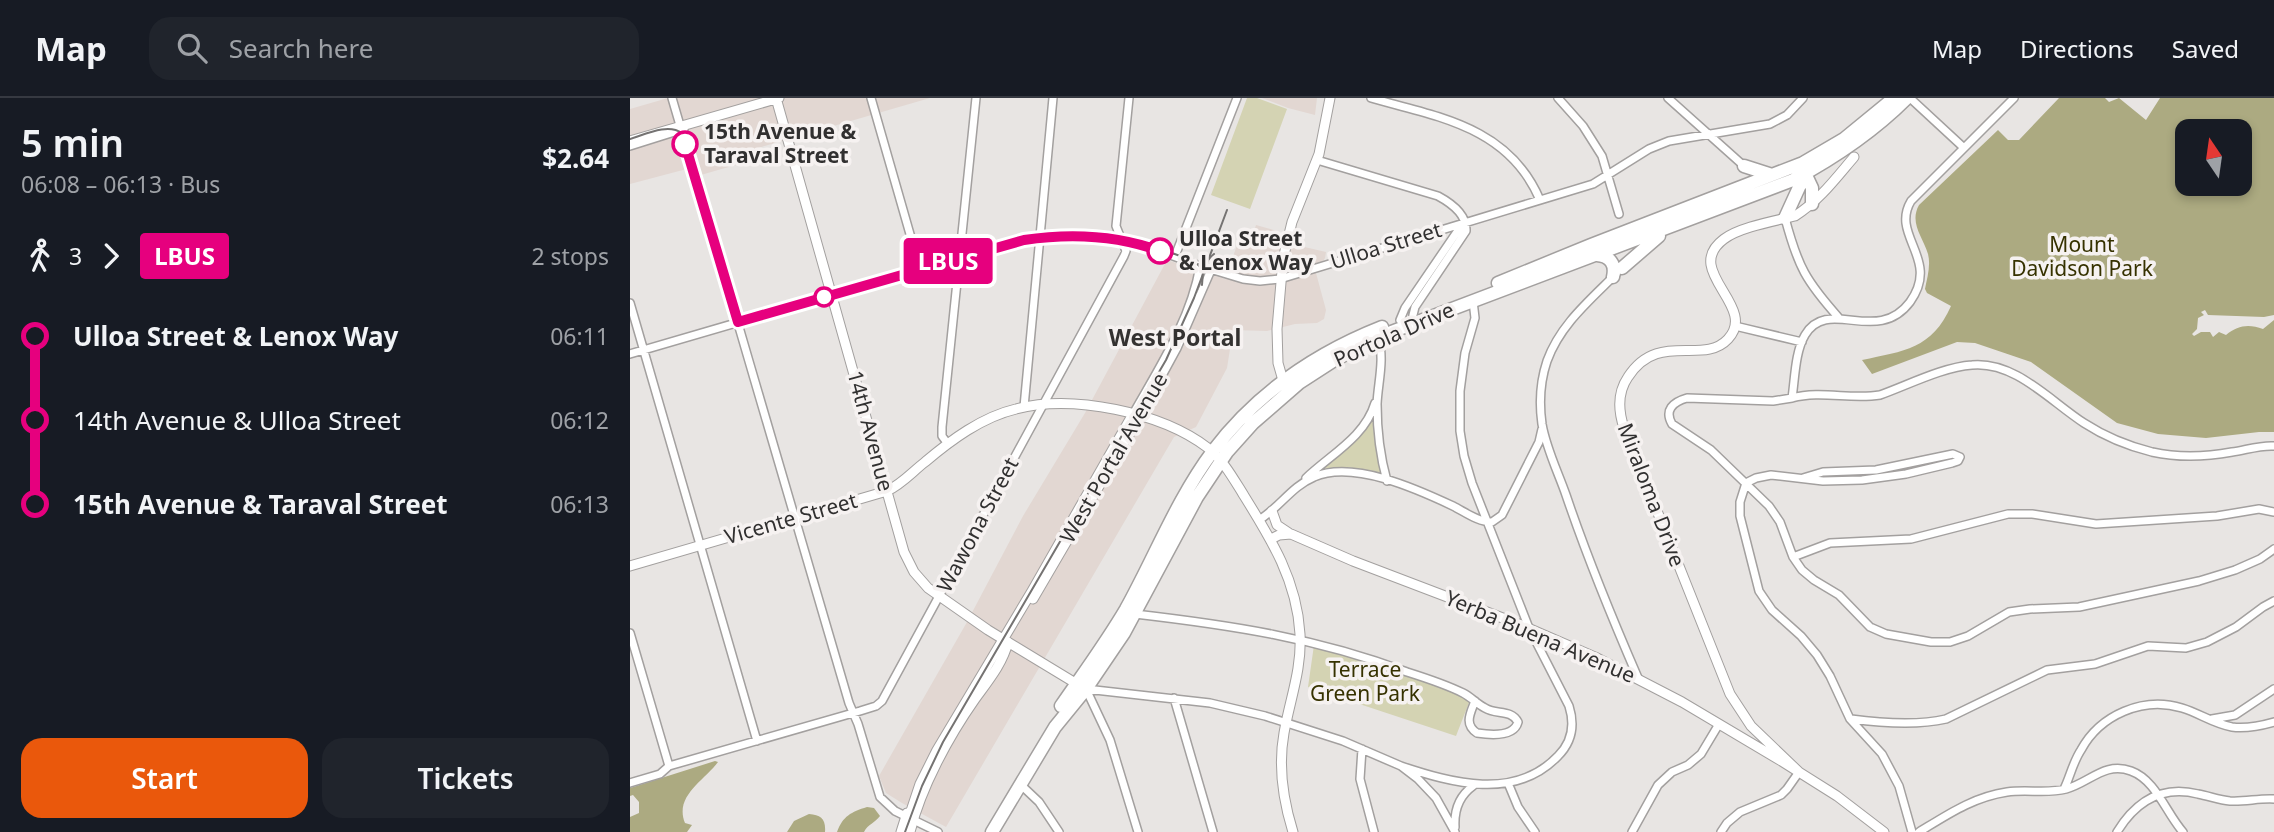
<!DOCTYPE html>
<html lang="en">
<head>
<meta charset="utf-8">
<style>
	body { margin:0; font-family:"Noto Sans",sans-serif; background:#20242c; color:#f1f3f6; height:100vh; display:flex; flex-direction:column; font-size:26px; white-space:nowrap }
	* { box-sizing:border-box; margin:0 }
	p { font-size:23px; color:#9ea1a6 }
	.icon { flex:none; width:38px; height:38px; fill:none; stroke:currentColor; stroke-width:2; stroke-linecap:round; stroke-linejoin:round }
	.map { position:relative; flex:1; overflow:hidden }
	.side { display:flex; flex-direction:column; background:#171b24; width:630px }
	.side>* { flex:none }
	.badge { padding:0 14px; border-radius:5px; font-size:24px; line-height:46px }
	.needle { width:46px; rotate:347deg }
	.buttons { position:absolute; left:1545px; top:21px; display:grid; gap:14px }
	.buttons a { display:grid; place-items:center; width:77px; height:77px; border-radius:14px; background:#171b24; box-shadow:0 4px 10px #0003; font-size:35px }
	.map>.badge { position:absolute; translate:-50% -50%; box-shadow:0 0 0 4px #fff }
	.legs { display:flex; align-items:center; gap:10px; height:77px; padding:0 21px; font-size:23px }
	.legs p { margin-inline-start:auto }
	.head { display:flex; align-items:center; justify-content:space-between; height:119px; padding:0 21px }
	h1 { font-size:38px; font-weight:600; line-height:52px }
	.cta { display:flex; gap:14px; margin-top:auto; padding:14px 21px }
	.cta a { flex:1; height:80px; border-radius:21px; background:#ea580c; color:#fff; font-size:28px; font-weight:600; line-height:80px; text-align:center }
	.cta a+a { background:#20242c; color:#f1f3f6 }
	ul { padding:0 21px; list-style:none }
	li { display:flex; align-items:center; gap:24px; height:84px; font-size:26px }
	li i { display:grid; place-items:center; width:10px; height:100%; margin:0 9px; background:currentColor }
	li i::after { content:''; width:18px; height:18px; margin:-9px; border:5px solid; border-radius:50%; background:#171b24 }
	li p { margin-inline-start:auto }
	li:first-child i { background:linear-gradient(#0000 50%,currentColor 0) }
	li:last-child i { background:linear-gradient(currentColor 50%,#0000 0) }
	header { display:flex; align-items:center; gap:42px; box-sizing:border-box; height:98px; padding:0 35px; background:#171b24; border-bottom:2px solid #363941 }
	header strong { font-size:33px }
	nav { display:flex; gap:38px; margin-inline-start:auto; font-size:24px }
	.search { width:490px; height:63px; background:#20242c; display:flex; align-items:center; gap:18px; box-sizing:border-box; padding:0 24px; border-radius:21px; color:#9ea1a6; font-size:26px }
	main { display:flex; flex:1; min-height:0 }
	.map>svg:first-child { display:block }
</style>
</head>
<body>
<header>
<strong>Map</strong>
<div class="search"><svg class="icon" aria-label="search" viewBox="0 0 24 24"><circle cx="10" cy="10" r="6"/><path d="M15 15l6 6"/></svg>Search here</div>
<nav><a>Map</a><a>Directions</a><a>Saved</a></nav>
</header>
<main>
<section class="side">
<div class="head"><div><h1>5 min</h1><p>06:08 – 06:13 · Bus</p></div><b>$2.64</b></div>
<div class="legs"><svg class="icon" aria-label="walk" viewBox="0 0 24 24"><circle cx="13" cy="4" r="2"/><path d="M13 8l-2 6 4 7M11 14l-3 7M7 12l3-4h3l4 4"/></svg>3<svg class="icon" aria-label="forward" viewBox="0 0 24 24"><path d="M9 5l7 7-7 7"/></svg><b class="badge" style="background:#e6007e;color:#fff">LBUS</b><p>2 stops</p></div>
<ul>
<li><i style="color:#e6007e"></i><b>Ulloa Street &amp; Lenox Way</b><p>06:11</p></li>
<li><i style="color:#e6007e"></i><span>14th Avenue &amp; Ulloa Street</span><p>06:12</p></li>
<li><i style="color:#e6007e"></i><b>15th Avenue &amp; Taraval Street</b><p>06:13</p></li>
</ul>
<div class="cta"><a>Start</a><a>Tickets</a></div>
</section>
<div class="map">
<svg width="1644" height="734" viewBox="0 0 1644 734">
	<rect width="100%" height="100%" fill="#e8e5e3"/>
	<path fill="#e2d7d2" d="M 38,0 L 300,0 L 107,56 L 110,66 L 88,72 L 71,77 L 68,68 L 0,86 L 0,11 Z
		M 632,0 L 687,0 L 685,17 L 658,10 Z
		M 626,127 L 647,133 L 666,147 L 696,154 L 695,160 L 686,175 L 696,212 L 694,221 L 687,225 L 665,226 L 637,233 L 603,232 L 597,270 L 566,329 L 544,339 L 316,729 L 272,705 L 256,695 L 249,678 L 337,524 L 393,418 L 455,315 L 537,162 L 595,181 L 611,136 L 622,140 Z"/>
	<path fill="#d4d3b3" d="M 617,0 L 627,0 L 657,11 L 620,111 L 581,97 Z
		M 741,321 L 744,322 L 751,375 L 717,369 L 691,371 Z
		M 684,547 C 738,561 790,578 840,602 L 826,638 L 678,589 Z"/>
	<path fill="#acaa81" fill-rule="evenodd" d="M 1429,0 L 1475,0 L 1479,4 L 1489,0 L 1516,22 L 1530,0 L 1644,0 L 1644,217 L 1634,219 L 1578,217 L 1575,212 L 1571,214 L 1574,217 L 1568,220 L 1567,231 L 1562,236 L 1564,238 L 1571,234 L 1580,234 L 1583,239 L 1589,234 L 1596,237 C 1608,227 1619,226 1633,231 L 1644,222 L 1644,334 L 1629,334 L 1576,340 L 1528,336 L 1487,325 L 1401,264 L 1345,245 L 1327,244 L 1242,276 L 1232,262 C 1274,253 1302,251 1321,208 L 1297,195 L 1295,191 C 1297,180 1301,168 1298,156 C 1293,139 1279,125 1289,107 L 1368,32 L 1378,42 L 1389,42 ZM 1558,33 L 1610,33 L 1610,86 L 1558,86 Z
		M 85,663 L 88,664 C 74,683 44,698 55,725 L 62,727 L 57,734 L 0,734 L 0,719 L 9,715 L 9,704 L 3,697 L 0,698 L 0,690 Z
		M 237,709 L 244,710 L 250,718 C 245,725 238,726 234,734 L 207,734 C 213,718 221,714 237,709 Z
		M 179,716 C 191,717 196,721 195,734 L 157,734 L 164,723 Z"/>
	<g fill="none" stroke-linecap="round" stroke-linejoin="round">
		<g stroke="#a3a09f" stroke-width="10">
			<path id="minor" d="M 42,0 L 219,605 L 228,626 L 250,699 L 265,713 L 308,734
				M 241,0 L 290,171
				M 741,0 C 809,19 879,29 910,102
				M 928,0 L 953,28 L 972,58 L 989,116
				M 1038,0 L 1114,68
				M 1280,0 L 1333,49
				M 1384,0 L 1281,103 C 1260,138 1311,161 1280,204 C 1247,248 1198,198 1175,237 C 1165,254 1165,280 1162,300 L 1143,303 L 1057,300 C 1043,304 1034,312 1042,326 L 1081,352 L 1139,408 L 1150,424 L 1163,459 L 1172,472 L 1184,482 L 1209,497 L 1240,529 L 1256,536 L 1301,544 L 1320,544 L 1338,538 L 1379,514 L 1400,511 L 1449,509 L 1569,483 L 1605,472 L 1630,461 L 1644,451
				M 0,48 L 54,31
				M 687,62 L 808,98 C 821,105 837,117 836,133 L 785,209 L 783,217
				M 1155,120 C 1168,169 1176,183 1209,220
				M 545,158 L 607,0
				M 986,176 C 959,203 930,227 917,263 C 910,284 909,305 912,326 C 916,350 928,374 936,397 C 957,459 982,520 1008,580
				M 0,205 L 127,643
				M 770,222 L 775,210 L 833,125
				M 1105,228 L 1172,244
				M 748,239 C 755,261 748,284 747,306 C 747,331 750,358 757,383
				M 0,256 L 369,148 L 419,139 L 471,139 L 511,146 L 570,168 L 613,181 L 630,183 L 650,181 L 963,86 L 1019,51 L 1039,43 L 1140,26 L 1157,17 L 1173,0
				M 1162,300 C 1191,292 1221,302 1250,297 C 1278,287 1313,269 1342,267 C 1385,263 1420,303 1454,325 C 1474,338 1498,348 1522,354 C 1549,360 1575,359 1602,354 C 1616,352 1630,347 1644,348
				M 394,309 L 423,0
				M 503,316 C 529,270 561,221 570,168
				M 510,318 L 547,250 L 581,172
				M 318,346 L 312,338 L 312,329 L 346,0
				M 676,380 C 700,357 735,339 745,305
				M 1173,380 L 1193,374 L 1246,372 L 1323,356 L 1330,359
				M 629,422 C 649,410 662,388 684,379 C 723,362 787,391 823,408 C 835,414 848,424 862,424 L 872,417 L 909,344 L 912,331
				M 1163,459 L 1200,445 L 1281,441 L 1378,416 L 1402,416 L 1466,426 L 1587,418 L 1629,411 L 1644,414
				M 505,516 C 600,527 687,540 777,574 C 796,580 815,586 833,595 C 841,599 847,606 855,610 C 866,617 881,611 888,624 C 884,639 860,637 847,635 C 834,626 840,616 845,603
				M 0,535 L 39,668
				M 456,591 L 580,605 L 635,618 L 713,643 L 771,668 L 788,681 L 806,700 L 825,734
				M 456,591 L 480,642 L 508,734
				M 544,600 L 583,734
				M 1221,621 C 1251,625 1286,628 1316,621 L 1417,572 L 1465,566 L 1518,548 L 1556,550 L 1577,544 L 1606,529 L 1633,509 L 1644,503
				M 1582,621 L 1605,617 L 1644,591
				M 732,651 L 730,681 L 744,734
				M 771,668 C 822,685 885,703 928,658 C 942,644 945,627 939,608 L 899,530 L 842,385 L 834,358 L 830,333 L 830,293 L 835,255 L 845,220 L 843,203
				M 0,685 L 30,676 L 39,668 L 230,613 L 246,608 L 252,603 L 494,158 L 496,153 L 486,128 L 499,0
				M 878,685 L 888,709 L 905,734
				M 390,686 L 409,704 L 429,734
				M 1434,691 C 1440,679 1443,664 1451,652 C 1470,617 1513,598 1552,610 C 1569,615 1584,626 1602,629 C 1616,631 1630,628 1644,624
				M 825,729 C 824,712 829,698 843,688
				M 1002,734 L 1028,687 L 1042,674 L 1058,667 L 1071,656 L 1089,626
				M 1091,734 L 1097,725 L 1110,714 L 1151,697 L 1157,691 L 1169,674
				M 1282,734 L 1269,688 L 1252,656 L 1220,621 L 1200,578 L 1187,557 L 1171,538 L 1142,512 L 1129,493 L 1110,418 L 1110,404 L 1116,385 L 1126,380 L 1141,377 L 1193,383 L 1232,382 L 1276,376 L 1322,365 L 1328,363 L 1330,359
				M 1289,734 C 1317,717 1343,699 1377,694 C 1397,691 1417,696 1436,691 C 1459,685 1475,663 1501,673 C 1526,682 1536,715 1553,734
				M 1487,734 C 1506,703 1532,687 1568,696 C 1579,698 1589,702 1600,703 C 1615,704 1629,700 1644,701"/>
		</g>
		<g stroke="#a3a09f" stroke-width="11">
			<path id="tertiary" d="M 146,0 L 274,454 L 284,474 L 298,490 L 358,532 L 447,586
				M 0,43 L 149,0
				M 654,286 L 648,265 L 647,231 L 653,161 L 662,124 L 689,56 L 700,0
				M 642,413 L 647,427 L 659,435
				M 641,441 L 649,437 L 661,436 L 723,463 L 891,527 L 965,559 L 1052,604 L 1153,664 L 1207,698 L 1254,734
				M 0,468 L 257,393 C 272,386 282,374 295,364 C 321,342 352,319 386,311 C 442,296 531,314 578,350 C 593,362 603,380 613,396 C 641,441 667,482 670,536 C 672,571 660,601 654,635 C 648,668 653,702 663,734
				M 403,501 L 510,318
				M 1169,674 L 1121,628 L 1100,596 L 994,330 C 988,312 987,295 998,279 C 1028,232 1073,268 1098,241 C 1129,208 1051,173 1094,141 C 1110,129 1145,123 1165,118 C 1189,103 1206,80 1224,59
				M 277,718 L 281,713 L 290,686 L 307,652 L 402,493 L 503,316
				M 271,734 L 277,715
				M 280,734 C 291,689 319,638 345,601 C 358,583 373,565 378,544"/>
		</g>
		<g stroke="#a3a09f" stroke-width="15">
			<path id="primary" d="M 1114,68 L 1142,77
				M 1174,73 L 1182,90 L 1182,106
				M 1155,120 L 1176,74
				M 967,157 C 980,158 986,166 983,179
				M 992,170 L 1029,138
				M 868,185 L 961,147 L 1173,65 L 1214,41 L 1264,0
				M 431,608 C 453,576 476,545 496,511 C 525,459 547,401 583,353 C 627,295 686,255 752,229
				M 362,734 L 425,629 L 456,591 L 494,535 L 567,399 L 597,354 L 623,325 L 669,285 L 703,263 L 748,239 L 1163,82 C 1206,59 1243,34 1277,0"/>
		</g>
		<use href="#minor" stroke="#fff" stroke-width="7"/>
		<use href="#tertiary" stroke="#fff" stroke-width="9"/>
		<use href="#primary" stroke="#fff" stroke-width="12"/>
		<path stroke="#757372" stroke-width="2" d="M 0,41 C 16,36 38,25 52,35 L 103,203 C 110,220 120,219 136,215 L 381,144 C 434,130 491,135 542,155 C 554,160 568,162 573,174 L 572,187
			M 560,166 L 574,166 L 584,156
			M 275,734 L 292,688 L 313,644 L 536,262 L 564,200 L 597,112"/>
	</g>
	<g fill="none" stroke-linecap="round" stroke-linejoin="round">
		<g stroke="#fff" stroke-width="16">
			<path id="line-1" d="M 55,46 L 108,224 L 394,142 C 441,135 486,137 530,153"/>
		</g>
		<use href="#line-1" stroke="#e6007e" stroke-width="10"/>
	</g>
	<g fill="#fff" stroke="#e6007e" stroke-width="3.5">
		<circle cx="55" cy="46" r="12"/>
		<circle cx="530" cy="153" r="12"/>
		<circle cx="194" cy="199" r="9"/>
	</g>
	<g text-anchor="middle" stroke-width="7" stroke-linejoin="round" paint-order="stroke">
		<g font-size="21" font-weight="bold" fill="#313030" stroke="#f6f2f1" text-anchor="start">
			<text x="74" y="41">15th Avenue &amp;<tspan x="74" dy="24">Taraval Street</tspan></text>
			<text x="549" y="148">Ulloa Street<tspan x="549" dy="24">&amp; Lenox Way</tspan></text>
		</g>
		<g font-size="21" fill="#363200" stroke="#f6f2f1">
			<text x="1452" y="154">Mount<tspan x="1452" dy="24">Davidson Park</tspan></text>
			<text x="735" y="579">Terrace<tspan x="735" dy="24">Green Park</tspan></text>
		</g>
		<g font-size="21" fill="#313030" stroke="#f6f2f1">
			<text transform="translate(756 148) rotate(-17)" y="7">Ulloa Street</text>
			<text transform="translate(764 237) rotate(-24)" y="7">Portola Drive</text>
			<text transform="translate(240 333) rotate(75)" y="7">14th Avenue</text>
			<text transform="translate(484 360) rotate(-60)" y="7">West Portal Avenue</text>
			<text transform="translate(1021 397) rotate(69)" y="7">Miraloma Drive</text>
			<text transform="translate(161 421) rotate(-16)" y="7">Vicente Street</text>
			<text transform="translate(348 427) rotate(-62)" y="7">Wawona Street</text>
			<text transform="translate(910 539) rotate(23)" y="7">Yerba Buena Avenue</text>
		</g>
		<g font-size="23" font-weight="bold" fill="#343231" stroke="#f6f2f1">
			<text x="545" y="248">West Portal</text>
		</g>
	</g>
</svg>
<div class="buttons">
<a><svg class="needle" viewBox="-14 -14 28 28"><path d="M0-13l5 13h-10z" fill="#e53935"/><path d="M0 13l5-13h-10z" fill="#9ea1a6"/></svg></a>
</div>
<b class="badge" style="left:318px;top:163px;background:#e6007e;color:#fff">LBUS</b>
</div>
</main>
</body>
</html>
